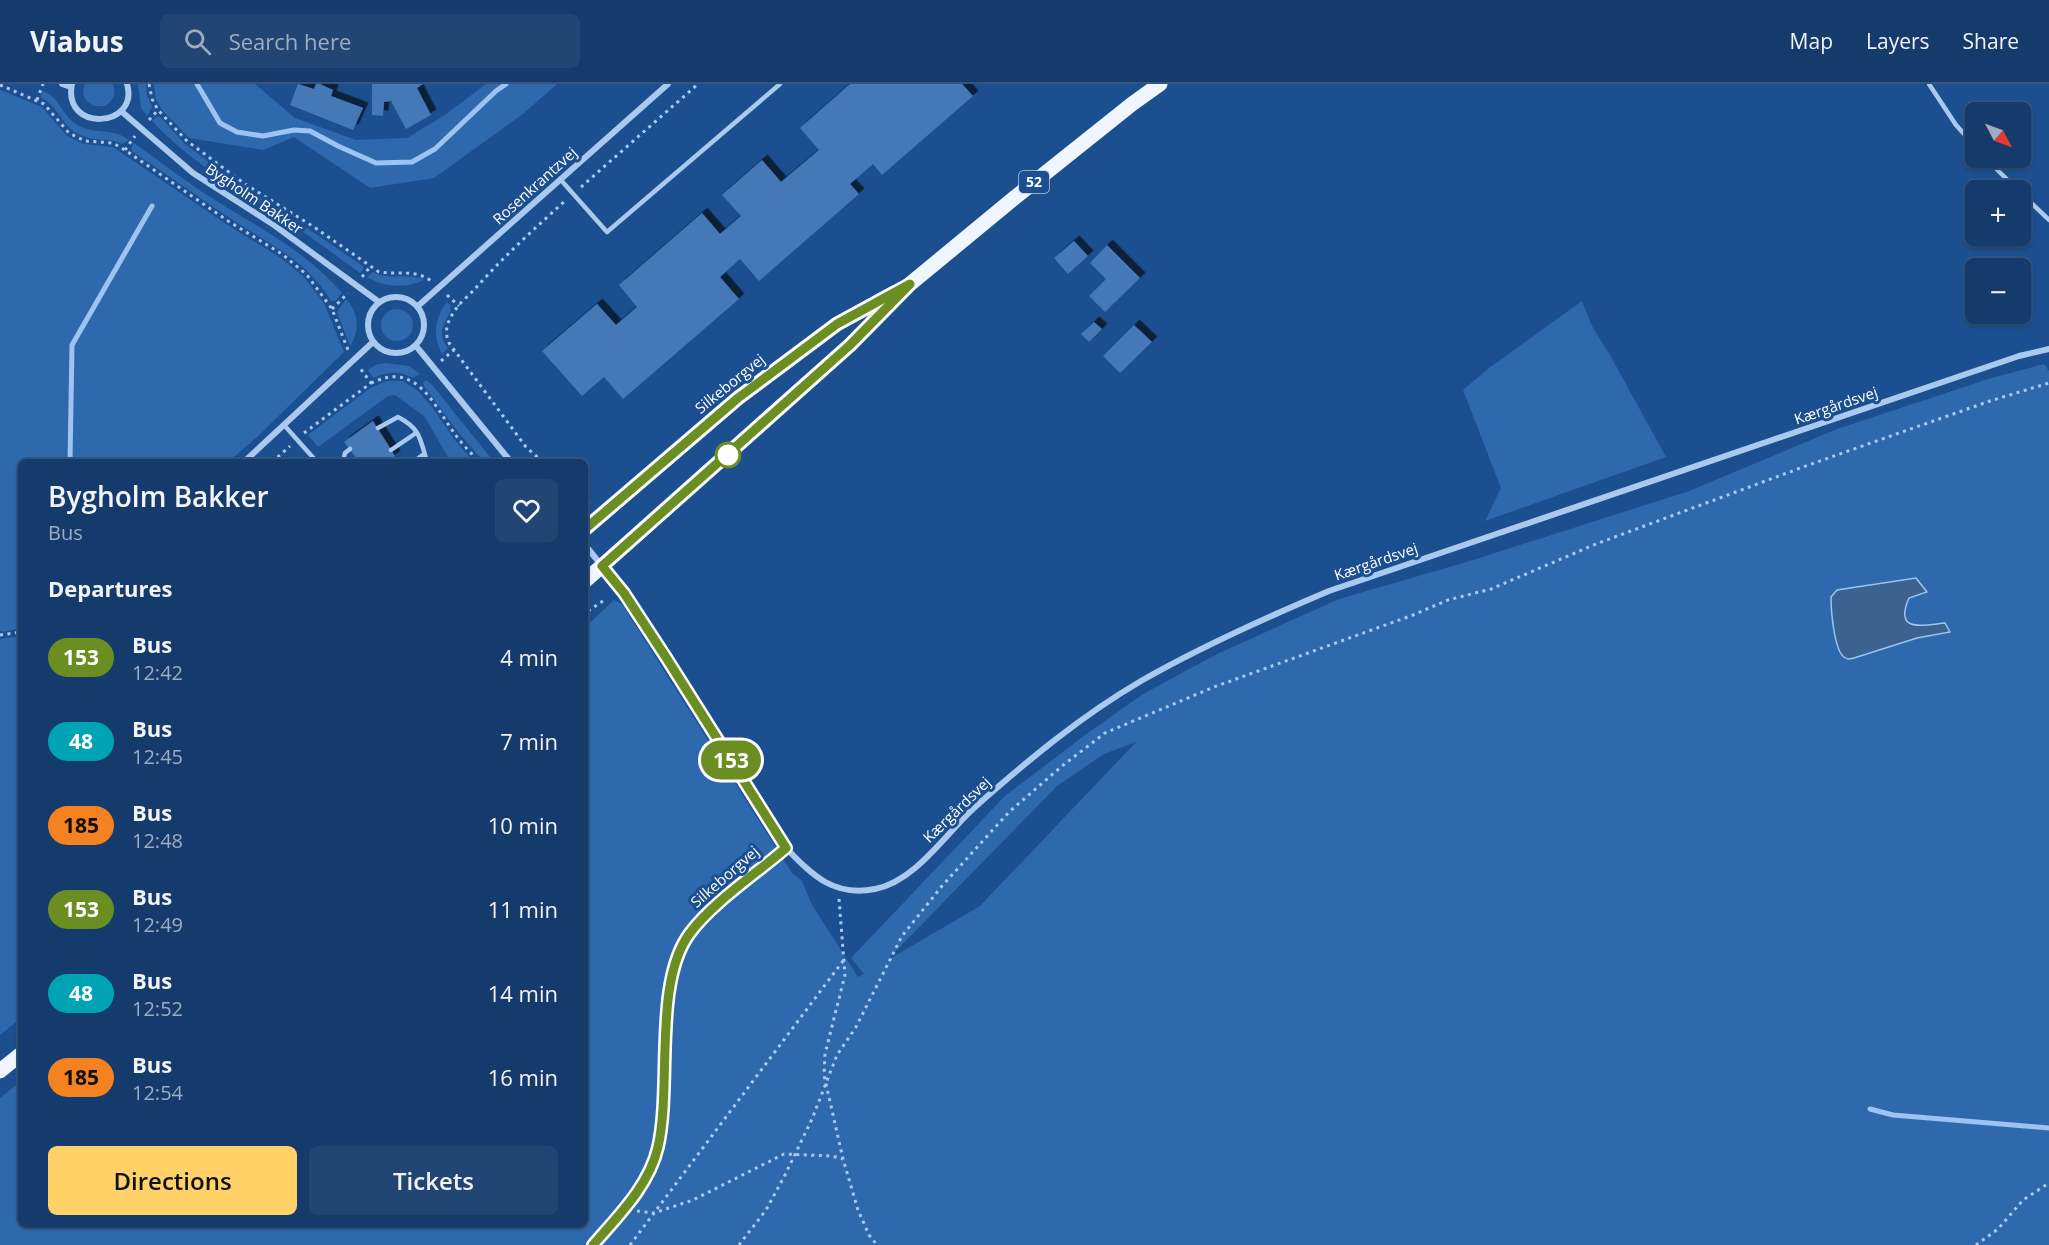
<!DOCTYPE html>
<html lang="en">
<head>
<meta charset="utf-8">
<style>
	body { margin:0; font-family:"Open Sans",sans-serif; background:#214673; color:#f1f3f6; height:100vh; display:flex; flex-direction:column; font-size:22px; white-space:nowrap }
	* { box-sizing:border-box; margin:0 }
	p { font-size:20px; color:#9dadc1 }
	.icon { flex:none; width:33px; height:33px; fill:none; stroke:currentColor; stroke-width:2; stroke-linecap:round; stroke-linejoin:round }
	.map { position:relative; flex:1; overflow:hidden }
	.sheet { position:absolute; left:18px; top:375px; width:570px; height:768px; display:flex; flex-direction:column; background:#143b6b; border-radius:9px; box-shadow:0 2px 4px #0004,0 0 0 2px #33557e }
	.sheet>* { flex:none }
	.badge { padding:0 12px; border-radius:20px; font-size:21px; line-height:39px }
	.needle { width:39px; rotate:131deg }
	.fabs { position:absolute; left:1965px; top:18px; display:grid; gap:12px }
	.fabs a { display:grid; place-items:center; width:66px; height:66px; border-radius:9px; background:#143b6b; box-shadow:0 2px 4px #0004,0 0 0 2px #33557e; font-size:30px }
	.map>.badge { position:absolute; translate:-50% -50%; box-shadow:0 0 0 3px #fff }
	h2 { padding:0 30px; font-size:22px; line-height:54px }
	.round { display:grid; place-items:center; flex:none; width:63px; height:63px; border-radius:9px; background:#214673 }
	.overview { display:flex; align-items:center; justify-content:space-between; height:102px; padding:0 30px }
	h1 { font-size:28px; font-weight:600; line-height:45px }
	.primary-button { display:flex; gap:12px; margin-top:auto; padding:12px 30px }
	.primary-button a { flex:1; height:69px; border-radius:9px; background:#ffd166; color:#111; font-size:24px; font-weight:600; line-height:69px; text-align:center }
	.primary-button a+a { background:#214673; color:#f1f3f6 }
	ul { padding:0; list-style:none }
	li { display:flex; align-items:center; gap:18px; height:84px; padding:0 30px }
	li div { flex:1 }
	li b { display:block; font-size:22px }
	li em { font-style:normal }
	li .badge { min-width:66px; font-weight:700; text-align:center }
	header { display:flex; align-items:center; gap:36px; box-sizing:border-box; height:84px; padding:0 30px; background:#143b6b; border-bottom:2px solid #33557e }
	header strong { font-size:28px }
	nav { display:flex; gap:33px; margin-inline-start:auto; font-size:21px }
	.search { width:420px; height:54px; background:#214673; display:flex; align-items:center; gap:15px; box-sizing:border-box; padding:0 21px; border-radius:9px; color:#9dadc1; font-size:22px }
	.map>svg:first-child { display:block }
</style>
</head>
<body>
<header>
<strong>Viabus</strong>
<div class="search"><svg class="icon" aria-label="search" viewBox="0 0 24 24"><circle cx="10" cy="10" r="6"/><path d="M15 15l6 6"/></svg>Search here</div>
<nav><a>Map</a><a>Layers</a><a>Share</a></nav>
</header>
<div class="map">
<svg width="2049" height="1161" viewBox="0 0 2049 1161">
	<defs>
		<filter id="shadow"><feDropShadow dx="5.5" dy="-5.5" stdDeviation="0" flood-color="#0009"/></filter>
	</defs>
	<rect width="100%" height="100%" fill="#1b4f8f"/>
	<path fill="#2e69ad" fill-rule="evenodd" d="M 85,0 L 113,0 C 117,9 113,17 105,22 L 94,22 C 84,17 81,10 85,0 Z
		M 138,0 L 146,0 L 147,11 L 152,23 L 147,32 L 141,24 Z
		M 154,0 L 255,0 L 295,34 L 356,56 L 407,54 L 445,31 L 486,0 L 557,0 L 523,30 L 434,94 L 370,104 L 294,53 L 263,66 L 189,54 L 163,27 L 156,16 Z
		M 0,6 L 42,23 L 67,52 L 84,60 L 113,63 L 226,140 L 281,174 L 304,193 L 324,219 L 344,268 L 257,353 L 228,378 L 21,378 L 21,544 L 3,548 L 0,547 Z
		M 43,7 C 62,16 61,30 76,40 C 93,52 110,42 129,56 L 122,60 C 110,53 99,58 86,53 C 65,46 65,36 52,22 C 49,18 45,17 41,13 Z
		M 156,33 L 160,33 L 185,60 L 243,104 L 273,121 L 363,182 L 363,186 L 360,189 C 331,168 303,147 273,128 C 227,98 191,78 152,37 Z
		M 134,59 C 155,74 176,90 198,105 C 247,138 303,163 342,209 L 335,217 L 331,217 C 307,176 266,158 228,133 C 196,111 164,89 132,67 L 131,64 Z
		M 373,188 C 390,197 407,188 424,196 C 407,205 383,203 367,193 Z
		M 346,215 C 359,228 360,247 350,262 L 337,228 Z
		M 1582,217 L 1592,242 L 1610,271 L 1666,373 L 1485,437 L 1501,404 L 1463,306 L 1489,284 Z
		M 447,218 L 451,222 C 450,238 433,243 448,264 L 442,270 C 432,253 435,233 447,218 Z
		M381 241a16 16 0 1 1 32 0a16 16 0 1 1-32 0Z
		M 386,279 L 409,282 L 420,290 L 413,294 C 400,286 386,288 373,294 L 368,286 L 375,281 Z
		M 2044,280 L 2049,287 L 2049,1161 L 0,1161 L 0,1014 L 21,997 L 21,1140 L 585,1140 L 585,533 L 591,538 L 614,516 L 622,520 L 792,789 L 802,797 L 811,819 L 858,893 L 864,890 L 851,874 L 1005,712 L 1085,651 L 1143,610 L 1217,570 L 1339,515 L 1470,477 L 1689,407 L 1837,345 L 1991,294 ZM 1136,658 L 980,822 L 886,877 L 1057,702 L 1104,670 Z
		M 426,296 L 433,302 L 494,378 L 484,378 L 458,348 L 424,302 L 423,299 Z
		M 387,297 L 403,297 L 418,307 L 432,323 L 454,355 L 474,378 L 451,378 L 424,332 L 395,311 L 388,312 L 318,363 L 308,351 L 370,304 Z
		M 21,552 L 21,934 L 0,951 L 0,555 Z"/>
	<path fill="#3c6290" stroke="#9cc4f0" stroke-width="1.5" d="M 1916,494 L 1927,508 L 1909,514 C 1893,550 1925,541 1945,539 L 1950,548 L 1917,554 L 1854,574 C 1850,575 1848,576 1844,573 C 1834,566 1831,526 1831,513 L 1837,506 Z"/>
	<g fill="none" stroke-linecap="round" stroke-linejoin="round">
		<path stroke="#9cc4f0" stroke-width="5" d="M 197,0 L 220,39 L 237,48 L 263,52 L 294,46 L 310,47 L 338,62 L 376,79 L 412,78 L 435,65 L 496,7 L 506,0
			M 70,378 L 72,261 L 152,122
			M 1870,1025 L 1893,1031 L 2049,1044"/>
	</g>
	<path fill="#4478b7" filter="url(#shadow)" d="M 298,0 L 314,5 L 316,0 L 320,0 L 333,6 L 331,12 L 363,24 L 353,46 L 290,21 Z
		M 372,0 L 423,0 L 417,4 L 431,31 L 406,45 L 391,17 L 384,18 L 383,32 L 372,31 Z
		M 850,0 L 962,0 L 973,12 L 882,91 L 873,80 L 850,100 L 859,110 L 759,197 L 740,175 L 720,193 L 739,215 L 623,315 L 604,293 L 582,312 L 542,267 L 597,220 L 616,241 L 637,223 L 619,201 L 702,129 L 720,150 L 741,132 L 722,111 L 762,76 L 781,98 L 819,66 L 800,44 Z
		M 1074,157 L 1088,172 L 1068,190 L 1054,174 Z
		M 1107,161 L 1140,194 L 1105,228 L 1089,212 L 1106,195 L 1090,179 Z
		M 1094,238 L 1102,245 L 1089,258 L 1081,250 Z
		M 1134,241 L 1152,258 L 1120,289 L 1103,272 Z
		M 373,337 L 395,372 L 387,378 L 364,378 L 361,373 L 358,376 L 344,358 Z"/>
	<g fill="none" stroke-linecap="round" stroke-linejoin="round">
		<path stroke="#a9c9ee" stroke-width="3" stroke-dasharray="3 4.5" stroke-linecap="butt" d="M 149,0 L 152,15 L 158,26 L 187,57 L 245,100 L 314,143 L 379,188 C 397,191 416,185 431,197
			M 0,1 L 44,20 L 69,49 L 85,57 L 113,59 L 125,66 L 228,137 L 282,170 L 307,191 L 332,225 L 348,266
			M 37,16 L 43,0
			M 149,36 L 158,26
			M 125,66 L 135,52
			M 581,103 L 698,0
			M 362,193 L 370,183
			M 447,211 L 459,222
			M 332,225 L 348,209
			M 441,277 L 454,266
			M 371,299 C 383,294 394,290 406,295 C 427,301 442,333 455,350 C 462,360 471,369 479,378
			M 304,349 L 371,299 L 360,284
			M 272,378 L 290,362
			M 543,378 L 526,363 L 449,259 C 445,250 446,241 451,233 C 456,222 467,213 475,205 C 503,173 534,145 565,117
			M 585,413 L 590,419
			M 588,527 L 606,515
			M 0,551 L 21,548
			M 839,815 L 845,891 L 825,970 L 824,991 L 843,1075 L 858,1126 L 869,1151 L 877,1161
			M 637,1127 L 654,1129 L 693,1116 L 784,1070 L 832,1072 L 843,1075
			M 630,1161 L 843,877
			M 739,1161 L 766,1126 L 785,1091 L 812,1035 L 837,971 L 856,943 L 902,852 L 942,802 L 1009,728 L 1062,682 L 1105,649 L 1214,603 L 1413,531 L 1448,516 L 1491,505 L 1596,460 L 1803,383 L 1990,317 L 2049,299
			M 1976,1161 L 1998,1145 L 2023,1116 L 2049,1099"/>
		<path stroke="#a9c9ee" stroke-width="4.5" d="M 1929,0 L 1956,41 L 1976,63
			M 1985,74 L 2018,106
			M 560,95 L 607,148 L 780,0
			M 2020,108 L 2049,136
			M 284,341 L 317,378
			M 378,344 L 398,333 C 421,345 420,355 427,378
			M 391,366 L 416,349
			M 346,378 L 344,373 L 345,369 L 350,365
			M 413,378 L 424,370
			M 593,1161 C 618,1132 649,1102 658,1063 C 672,1002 653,898 690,849 C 694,843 701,838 706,833 C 731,808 759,787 786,764"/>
		<path stroke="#a9c9ee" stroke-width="6" d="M 62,0 L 71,3
			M 72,0 C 62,49 140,44 127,0
			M 121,27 L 193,89 L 274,141 L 379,218
			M368 241a28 28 0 1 1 56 0a28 28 0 1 1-56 0Z
			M 418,222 L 668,0
			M 416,262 L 511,378
			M 244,378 L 373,258
			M 585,461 L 624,509 L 678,591 L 786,764 C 813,792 834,813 875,805 C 916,797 946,749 975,723 C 1027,677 1081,632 1141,597 C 1202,562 1265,534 1329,507 L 2019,272 L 2049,265"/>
		<path stroke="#f0f6ff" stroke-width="15" d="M 585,445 L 738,314 L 837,240 L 894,209
			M 585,497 L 850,261 L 910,200 L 1013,115 L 1132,20 L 1160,0
			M 0,987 L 21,970"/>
	</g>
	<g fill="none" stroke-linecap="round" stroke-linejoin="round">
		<g stroke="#fff" stroke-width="14">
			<path id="line" d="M 585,445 L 738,314 L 837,240 L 910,200 L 850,261 L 602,482 L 624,509 L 667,575 L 786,764 C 757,789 712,819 690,849 C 653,898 672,1002 658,1063 C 649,1102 618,1132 593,1161"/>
		</g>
		<use href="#line" stroke="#6b8e23" stroke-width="9"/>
	</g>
	<circle fill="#fff" stroke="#6b8e23" stroke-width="3" cx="728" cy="371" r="12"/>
	<g text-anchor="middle" stroke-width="6" stroke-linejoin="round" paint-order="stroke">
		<rect fill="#1b4f8f" stroke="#bbcadd" stroke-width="1.5" x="1019" y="87" width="30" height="22" rx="4.5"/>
		<g font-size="14" font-weight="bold" fill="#fff">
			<text x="1034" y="103">52</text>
		</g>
		<g font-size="15" fill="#fff" stroke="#1b4f8f">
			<text transform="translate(535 102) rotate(-42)" y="5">Rosenkrantzvej</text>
			<text transform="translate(254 115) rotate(34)" y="5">Bygholm Bakker</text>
			<text transform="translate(730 300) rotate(-39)" y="5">Silkeborgvej</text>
			<text transform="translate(1836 322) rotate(-19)" y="5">Kærgårdsvej</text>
			<text transform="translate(1376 478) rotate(-19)" y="5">Kærgårdsvej</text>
			<text transform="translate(957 726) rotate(-44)" y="5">Kærgårdsvej</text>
			<text transform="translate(725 793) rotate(-41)" y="5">Silkeborgvej</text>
		</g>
	</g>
</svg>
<div class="fabs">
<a><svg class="needle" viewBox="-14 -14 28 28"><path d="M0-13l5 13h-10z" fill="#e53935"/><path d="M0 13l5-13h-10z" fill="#9dadc1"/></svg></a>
<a>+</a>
<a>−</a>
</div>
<b class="badge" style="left:731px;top:676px;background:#6b8e23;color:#fff">153</b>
<section class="sheet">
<div class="overview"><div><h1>Bygholm Bakker</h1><p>Bus</p></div><a class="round"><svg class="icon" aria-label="heart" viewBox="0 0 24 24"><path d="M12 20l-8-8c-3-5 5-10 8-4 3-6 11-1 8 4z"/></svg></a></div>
<h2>Departures</h2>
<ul>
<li><span class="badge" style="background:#6b8e23;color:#fff">153</span><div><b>Bus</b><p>12:42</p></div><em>4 min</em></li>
<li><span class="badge" style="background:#00a3b4;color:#fff">48</span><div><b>Bus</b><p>12:45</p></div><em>7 min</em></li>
<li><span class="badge" style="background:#f58220;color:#111">185</span><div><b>Bus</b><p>12:48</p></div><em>10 min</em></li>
<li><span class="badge" style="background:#6b8e23;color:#fff">153</span><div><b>Bus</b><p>12:49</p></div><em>11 min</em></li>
<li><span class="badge" style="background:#00a3b4;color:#fff">48</span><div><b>Bus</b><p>12:52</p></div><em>14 min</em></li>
<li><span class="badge" style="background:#f58220;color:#111">185</span><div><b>Bus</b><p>12:54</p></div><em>16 min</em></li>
</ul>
<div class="primary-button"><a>Directions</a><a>Tickets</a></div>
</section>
</div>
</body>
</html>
